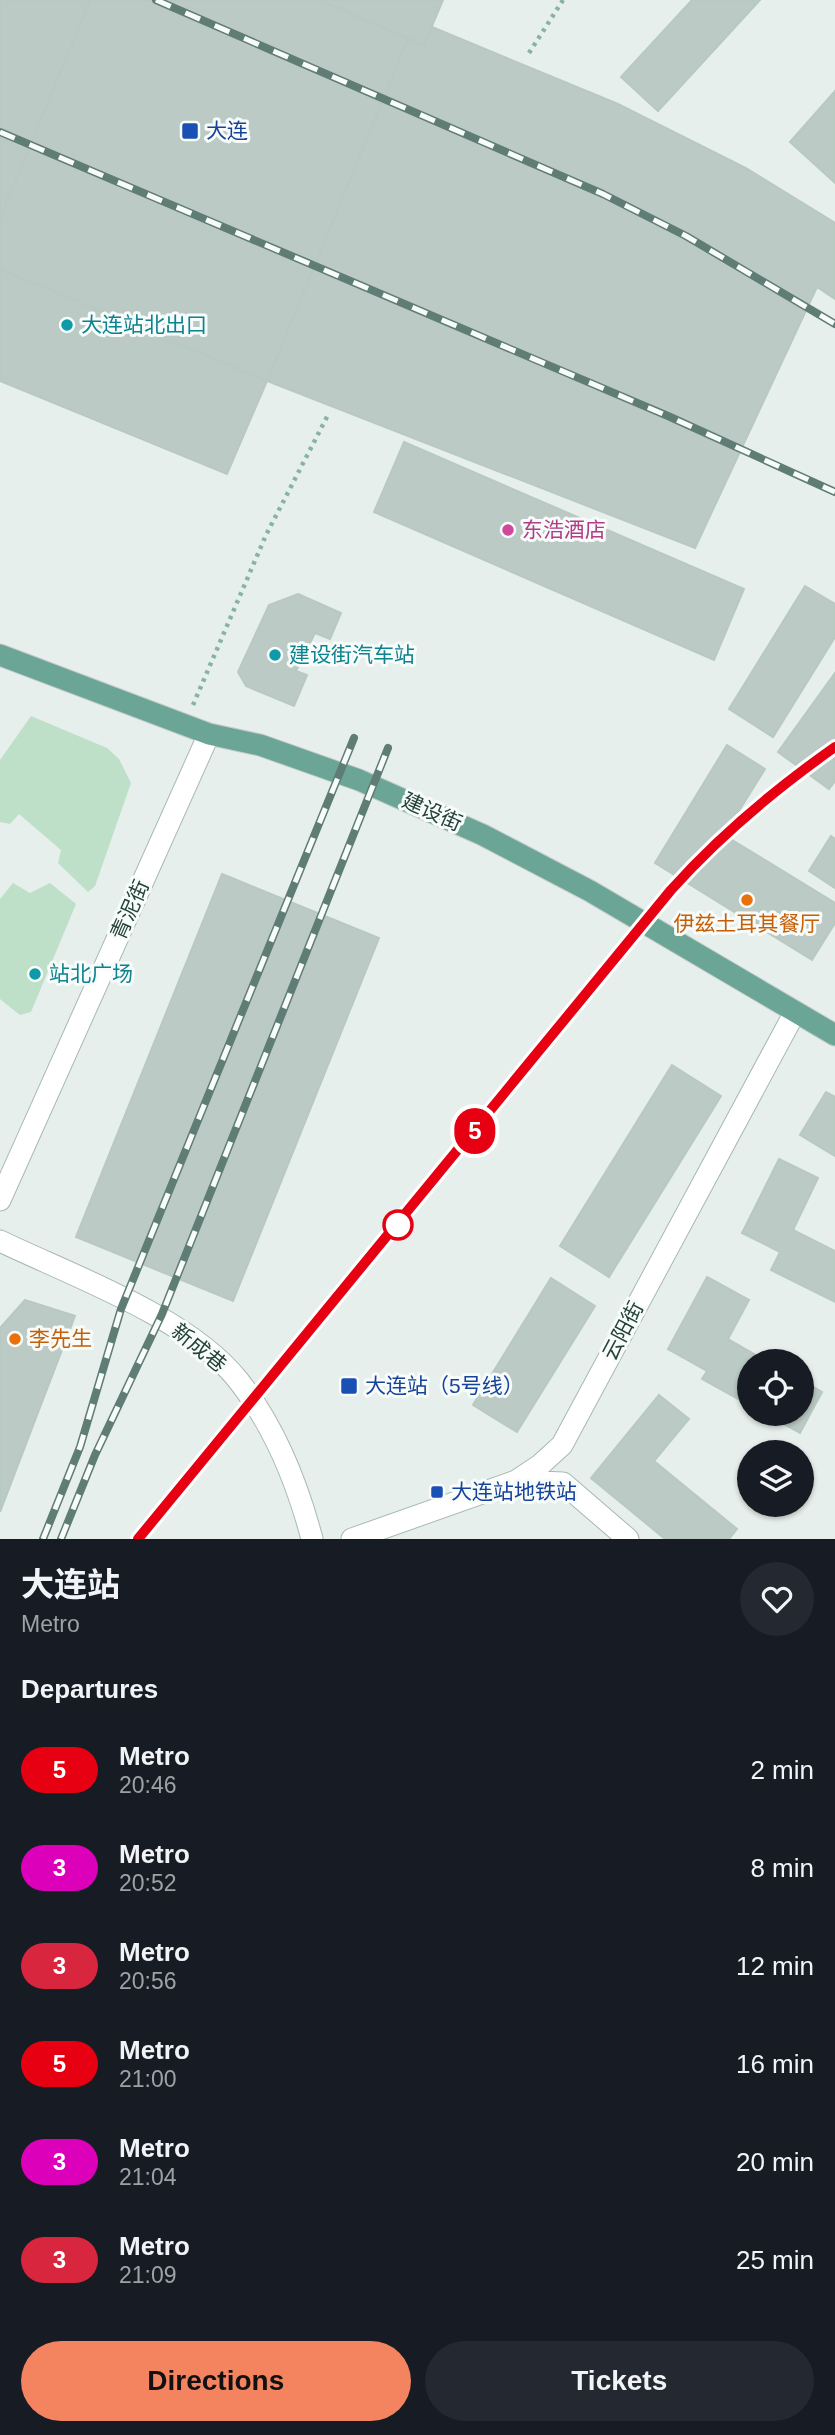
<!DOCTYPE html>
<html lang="en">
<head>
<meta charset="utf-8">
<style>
	body { margin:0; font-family:Arial,"Noto Sans SC",sans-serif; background:#242831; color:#f1f3f6; height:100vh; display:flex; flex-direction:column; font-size:26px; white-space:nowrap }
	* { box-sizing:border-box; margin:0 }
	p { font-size:23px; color:#9ea1a6 }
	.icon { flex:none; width:38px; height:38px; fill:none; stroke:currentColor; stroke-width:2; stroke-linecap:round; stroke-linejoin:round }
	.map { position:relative; height:1539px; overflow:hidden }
	.drawer { display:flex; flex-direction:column; background:#171b24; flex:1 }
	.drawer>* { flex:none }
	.badge { padding:0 14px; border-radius:23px; font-size:24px; line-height:46px }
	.buttons { position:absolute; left:737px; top:1349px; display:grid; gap:14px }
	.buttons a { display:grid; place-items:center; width:77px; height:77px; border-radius:50%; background:#171b24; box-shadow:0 2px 5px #0004; font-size:35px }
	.map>.badge { position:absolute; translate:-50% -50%; box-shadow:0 0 0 4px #fff }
	h2 { padding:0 21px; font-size:26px; line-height:63px }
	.round { display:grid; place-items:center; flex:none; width:74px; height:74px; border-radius:37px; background:#242831 }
	.overview { display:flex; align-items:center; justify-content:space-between; height:119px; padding:0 21px }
	h1 { font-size:33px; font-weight:700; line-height:52px }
	.button { display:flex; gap:14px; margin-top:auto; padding:14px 21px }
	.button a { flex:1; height:80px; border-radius:42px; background:#f4845f; color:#111; font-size:28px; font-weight:700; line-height:80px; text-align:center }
	.button a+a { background:#242831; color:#f1f3f6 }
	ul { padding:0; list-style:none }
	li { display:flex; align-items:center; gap:21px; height:98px; padding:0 21px }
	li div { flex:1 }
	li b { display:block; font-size:26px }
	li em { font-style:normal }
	li .badge { min-width:77px; font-weight:700; text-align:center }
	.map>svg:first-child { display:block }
</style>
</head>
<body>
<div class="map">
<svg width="835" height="1539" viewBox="0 0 835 1539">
	<rect width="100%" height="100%" fill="#e6efeb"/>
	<path fill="#bfe0c8" d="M 31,716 L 107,748 L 119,759 L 131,783 L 95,886 L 88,892 L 58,863 L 61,850 L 19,814 L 10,824 L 0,822 L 0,760 Z
		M 13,883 L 30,893 L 50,883 L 76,904 L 31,1012 L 20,1015 L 0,999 L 0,899 Z"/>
	<path fill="#bbcac4" stroke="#b8c9c2" stroke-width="2" d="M 0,0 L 90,0 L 0,219 Z
		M 90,0 L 318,0 L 408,39 L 267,381 L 0,269 L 0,219 Z
		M 318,0 L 443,0 L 424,45 Z
		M 692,0 L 760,0 L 658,111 L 621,77 Z
		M 432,27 L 618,104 L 746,168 L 835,223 L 835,299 L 817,287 L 695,548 L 267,381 L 408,39 L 424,45 Z
		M 835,91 L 835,183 L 790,142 Z
		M 0,269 L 267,381 L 227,474 L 0,381 Z
		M 404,442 L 744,589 L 714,660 L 374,512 Z
		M 805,586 L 835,604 L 835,637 L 773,737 L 729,709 Z
		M 298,594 L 341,613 L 330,639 L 315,633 L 296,671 L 307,675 L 294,706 L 246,686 L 238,672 L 269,605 Z
		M 835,673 L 835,781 L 829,789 L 778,752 Z
		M 727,745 L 765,769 L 724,835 L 835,903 L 835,923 L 812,960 L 655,863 Z
		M 831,836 L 835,839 L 835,888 L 809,871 Z
		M 222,874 L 379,938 L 233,1301 L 76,1237 Z
		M 672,1065 L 721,1096 L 609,1277 L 560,1246 Z
		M 826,1092 L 835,1097 L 835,1156 L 800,1135 Z
		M 779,1159 L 818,1178 L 793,1230 L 835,1251 L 835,1302 L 771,1270 L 780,1252 L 742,1233 Z
		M 707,1277 L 749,1300 L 728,1339 L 768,1362 L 749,1362 L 749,1405 L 702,1379 L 707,1371 L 668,1349 Z
		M 551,1278 L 595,1306 L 517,1432 L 473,1405 Z
		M 25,1300 L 75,1316 L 0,1512 L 0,1328 Z
		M 802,1380 L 822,1392 L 800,1433 L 766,1414 L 802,1414 Z
		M 659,1395 L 689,1419 L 654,1461 L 737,1529 L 729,1539 L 665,1539 L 591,1478 Z"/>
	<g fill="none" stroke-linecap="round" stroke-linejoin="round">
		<g stroke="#a8b8b2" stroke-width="23">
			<path id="minor" d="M 0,1200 L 209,734
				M 0,1241 C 73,1276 188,1317 238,1380 C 275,1427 297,1482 312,1539
				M 516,1481 L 563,1483 L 628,1539
				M 352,1539 L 516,1481 L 540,1465 L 562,1445 L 795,1012"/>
		</g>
		<g stroke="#c2cac8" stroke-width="23">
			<path id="major" d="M 0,655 L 209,734 L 260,745 L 359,780 L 483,835 L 590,891 L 835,1035"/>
		</g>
		<path stroke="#86b3a5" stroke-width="4.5" stroke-dasharray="3.5 5" stroke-linecap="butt" d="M 529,53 L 563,0
			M 193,705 L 266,535 L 329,413"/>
		<use href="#minor" stroke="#fff" stroke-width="21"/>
		<use href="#major" stroke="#6aa596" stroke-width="21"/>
		<g stroke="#5f7d75" stroke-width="8">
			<path id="rail" d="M 156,0 L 603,194 L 686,236 L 835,324
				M 0,132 L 668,416 L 835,492
				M 43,1539 L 80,1447 L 121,1309 L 354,738
				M 61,1539 L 95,1455 L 162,1314 L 388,748"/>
		</g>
		<use href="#rail" stroke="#f7fbf9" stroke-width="5" stroke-dasharray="16" stroke-linecap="butt"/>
	</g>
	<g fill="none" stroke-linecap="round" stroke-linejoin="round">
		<g stroke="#fff" stroke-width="16">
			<path id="line" d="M 138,1539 L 671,890 C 721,834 774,790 835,747"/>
		</g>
		<use href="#line" stroke="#e60012" stroke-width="10"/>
	</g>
	<g fill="#1a4fb4" stroke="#f7fbf9" stroke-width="2.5">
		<rect x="181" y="122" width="18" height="18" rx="3.5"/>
		<rect x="340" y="1377" width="18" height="18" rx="3.5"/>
		<rect x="430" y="1485" width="14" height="14" rx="3.5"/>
	</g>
	<g fill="#0f9aa8" stroke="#f7fbf9" stroke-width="2.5">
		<circle cx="67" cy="325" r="7"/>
		<circle cx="275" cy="655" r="7"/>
		<circle cx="35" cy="974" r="7"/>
	</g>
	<circle fill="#d1479c" stroke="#f7fbf9" stroke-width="2.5" cx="508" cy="530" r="7"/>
	<g fill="#e8710a" stroke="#f7fbf9" stroke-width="2.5">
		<circle cx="747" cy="900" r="7"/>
		<circle cx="15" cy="1339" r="7"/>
	</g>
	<circle fill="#fff" stroke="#e60012" stroke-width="3.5" cx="398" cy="1225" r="14"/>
	<g text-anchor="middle" stroke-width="6" stroke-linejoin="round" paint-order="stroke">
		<g font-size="21" fill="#164399" stroke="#f7fbf9" text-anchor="start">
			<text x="206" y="138">大连</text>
			<text x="365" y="1393">大连站（5号线）</text>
			<text x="451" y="1499">大连站地铁站</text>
		</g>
		<g font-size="21" fill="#0d838f" stroke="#f7fbf9" text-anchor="start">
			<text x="81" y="332">大连站北出口</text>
			<text x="289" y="662">建设街汽车站</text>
			<text x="49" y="981">站北广场</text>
		</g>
		<g font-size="21" fill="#b23c85" stroke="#f7fbf9" text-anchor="start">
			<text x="522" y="537">东浩酒店</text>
		</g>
		<g font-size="21" fill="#24423a" stroke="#f7fbf9">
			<text transform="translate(432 812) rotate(24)" y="7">建设街</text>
			<text transform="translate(130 910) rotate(-66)" y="7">青泥街</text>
			<text transform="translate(623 1331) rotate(-62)" y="7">云阳街</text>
			<text transform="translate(199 1348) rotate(39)" y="7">新成巷</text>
		</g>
		<g font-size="21" fill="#c56008" stroke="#f7fbf9">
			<text x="747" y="931">伊兹土耳其餐厅</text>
			<text x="29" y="1346" text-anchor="start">李先生</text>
		</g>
	</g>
</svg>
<div class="buttons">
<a><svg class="icon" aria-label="locate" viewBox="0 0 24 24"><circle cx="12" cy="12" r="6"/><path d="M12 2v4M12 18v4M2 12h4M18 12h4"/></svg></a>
<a><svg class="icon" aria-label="layers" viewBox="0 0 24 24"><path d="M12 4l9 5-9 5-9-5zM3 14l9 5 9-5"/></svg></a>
</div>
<b class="badge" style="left:475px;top:1131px;background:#e60012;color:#fff">5</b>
</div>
<section class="drawer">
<div class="overview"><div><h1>大连站</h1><p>Metro</p></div><a class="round"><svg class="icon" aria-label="heart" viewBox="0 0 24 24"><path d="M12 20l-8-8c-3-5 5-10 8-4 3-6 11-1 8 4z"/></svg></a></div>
<h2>Departures</h2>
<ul>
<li><span class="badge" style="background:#e60012;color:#fff">5</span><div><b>Metro</b><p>20:46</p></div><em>2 min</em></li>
<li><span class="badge" style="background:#d0b;color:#fff">3</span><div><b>Metro</b><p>20:52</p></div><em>8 min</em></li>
<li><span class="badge" style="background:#d7263d;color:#fff">3</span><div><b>Metro</b><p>20:56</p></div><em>12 min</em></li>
<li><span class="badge" style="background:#e60012;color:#fff">5</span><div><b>Metro</b><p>21:00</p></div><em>16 min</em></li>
<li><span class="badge" style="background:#d0b;color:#fff">3</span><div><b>Metro</b><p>21:04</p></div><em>20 min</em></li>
<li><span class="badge" style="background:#d7263d;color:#fff">3</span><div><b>Metro</b><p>21:09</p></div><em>25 min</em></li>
</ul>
<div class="button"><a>Directions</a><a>Tickets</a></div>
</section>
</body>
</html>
